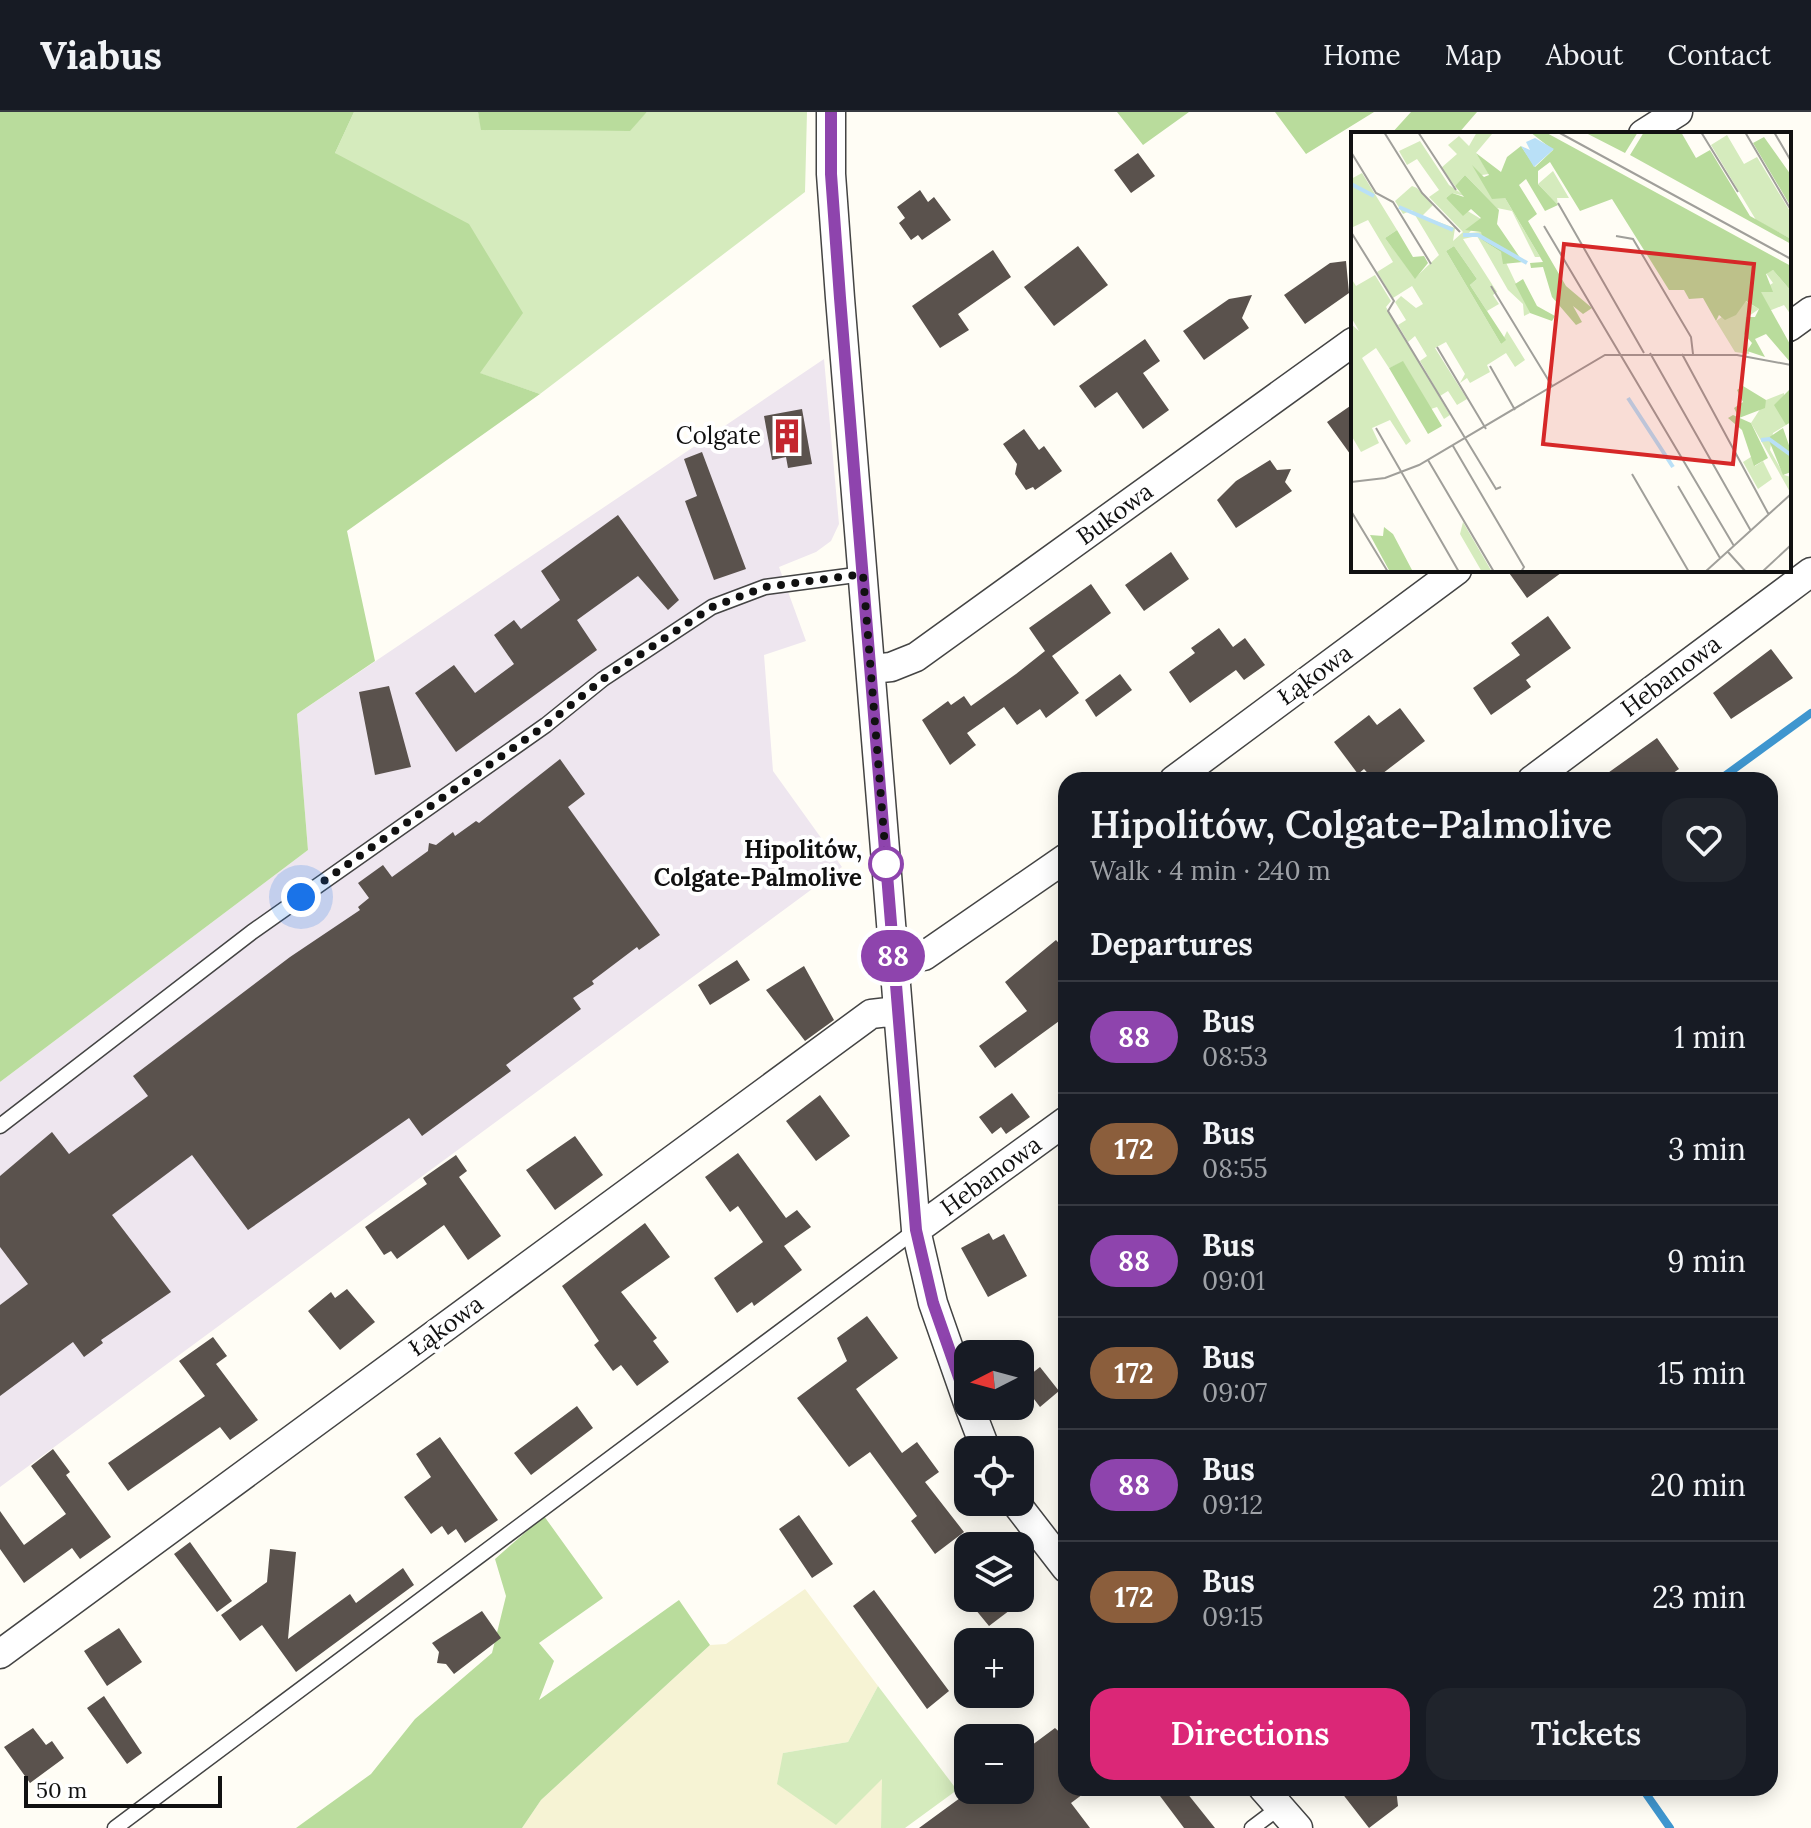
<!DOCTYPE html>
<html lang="en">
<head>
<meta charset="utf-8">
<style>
	body { margin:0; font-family:Lora,serif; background:#20242c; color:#f1f3f6; height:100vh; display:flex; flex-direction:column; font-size:30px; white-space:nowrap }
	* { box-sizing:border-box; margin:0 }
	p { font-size:26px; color:#9ea1a6 }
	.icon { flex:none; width:44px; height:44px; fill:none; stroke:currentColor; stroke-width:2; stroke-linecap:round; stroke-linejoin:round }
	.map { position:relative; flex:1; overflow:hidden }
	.panel { position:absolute; left:1058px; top:660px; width:720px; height:1024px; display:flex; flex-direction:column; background:#171b24; border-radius:24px; box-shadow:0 4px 20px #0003 }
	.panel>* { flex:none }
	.badge { padding:0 16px; border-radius:26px; font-size:28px; line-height:52px }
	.needle { width:52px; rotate:264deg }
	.controls { position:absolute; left:954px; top:1228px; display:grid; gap:16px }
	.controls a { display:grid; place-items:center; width:80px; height:80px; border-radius:16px; background:#171b24; box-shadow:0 4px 20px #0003; font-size:40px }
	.scale { position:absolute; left:24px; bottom:20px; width:198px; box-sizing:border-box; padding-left:8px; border:4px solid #111; border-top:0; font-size:22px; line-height:28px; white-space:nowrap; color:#111; -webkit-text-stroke:6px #fff; paint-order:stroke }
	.you { position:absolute; width:40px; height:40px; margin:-20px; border:6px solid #fff; border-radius:50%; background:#1a73e8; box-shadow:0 0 0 12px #1a73e833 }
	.map>.badge { position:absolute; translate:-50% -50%; box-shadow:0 0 0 4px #fff }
	h2 { padding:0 32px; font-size:30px; line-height:72px }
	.round { display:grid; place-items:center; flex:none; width:84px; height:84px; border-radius:24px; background:#20242c }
	.overview { display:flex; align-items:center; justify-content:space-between; height:136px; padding:0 32px }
	h1 { font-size:38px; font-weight:600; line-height:60px }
	.cta { display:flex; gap:16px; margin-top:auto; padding:16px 32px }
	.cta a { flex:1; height:92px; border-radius:24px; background:#db2777; color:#fff; font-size:32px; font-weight:600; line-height:92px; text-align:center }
	.cta a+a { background:#20242c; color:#f1f3f6 }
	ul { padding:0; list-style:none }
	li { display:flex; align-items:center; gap:24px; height:112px; padding:0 32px; border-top:2px solid #363941 }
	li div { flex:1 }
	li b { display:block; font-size:30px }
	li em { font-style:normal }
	li .badge { min-width:88px; font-weight:700; text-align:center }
	header { display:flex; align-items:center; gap:48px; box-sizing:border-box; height:112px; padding:0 40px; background:#171b24; border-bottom:2px solid #363941 }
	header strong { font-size:38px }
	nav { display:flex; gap:44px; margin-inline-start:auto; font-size:28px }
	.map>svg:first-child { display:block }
</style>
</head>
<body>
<header>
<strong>Viabus</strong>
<nav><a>Home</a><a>Map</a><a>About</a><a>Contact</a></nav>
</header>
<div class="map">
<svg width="1811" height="1716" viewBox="0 0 1811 1716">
	<rect width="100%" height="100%" fill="#fffdf5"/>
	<path fill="#eee6ef" d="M 824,247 L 839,412 L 831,429 L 816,440 L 779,455 L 806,529 L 764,543 L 773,659 L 842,755 L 0,1375 L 0,970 L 308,738 L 297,602 Z"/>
	<path fill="#f6f3d4" d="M 805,1477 L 878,1574 L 848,1630 L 783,1641 L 883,1666 L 881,1716 L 522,1716 L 541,1688 L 710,1533 L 726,1532 Z"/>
	<path fill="#d5ebbd" d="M 354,0 L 478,0 L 482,18 L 629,19 L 647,0 L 807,0 L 805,80 L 540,282 L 479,261 L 335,41 Z
		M 878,1574 L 957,1678 L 905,1716 L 881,1716 L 882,1667 L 836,1713 L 777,1672 L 783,1641 L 848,1630 Z"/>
	<path fill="#b9dc9c" d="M 0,0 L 354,0 L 335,41 L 469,112 L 523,201 L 480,261 L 540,282 L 347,419 L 375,549 L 297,602 L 308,738 L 0,970 Z
		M 478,0 L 647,0 L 630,19 L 481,18 Z
		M 1117,0 L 1189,0 L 1143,33 Z
		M 1275,0 L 1374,0 L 1306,42 Z
		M 1411,0 L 1477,0 L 1458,22 L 1391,22 Z
		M 544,1404 L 603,1486 L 539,1531 L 554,1549 L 539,1588 L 679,1488 L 710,1533 L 541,1688 L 522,1716 L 296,1716 L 371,1662 L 415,1607 L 492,1541 L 506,1484 L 495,1447 Z"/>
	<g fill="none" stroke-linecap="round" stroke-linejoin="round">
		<path stroke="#3f96cf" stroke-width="8" d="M 1719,668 L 1811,601
			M 1642,1676 L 1670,1716"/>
	</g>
	<path fill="#5a524d" d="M 1138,41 L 1155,64 L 1131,81 L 1114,58 Z
		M 920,78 L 928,90 L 934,85 L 951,108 L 922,128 L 918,123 L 911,128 L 899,111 L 905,106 L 897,95 Z
		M 1078,134 L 1108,173 L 1054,214 L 1024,175 Z
		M 993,138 L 1011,165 L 958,202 L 969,218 L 940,236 L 912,194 Z
		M 1346,149 L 1349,181 L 1305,212 L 1284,183 L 1330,151 Z
		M 1252,183 L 1242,206 L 1249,216 L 1204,248 L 1183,219 L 1229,187 Z
		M 1145,227 L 1160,249 L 1143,261 L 1169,298 L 1143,317 L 1117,280 L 1095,296 L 1079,274 Z
		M 1353,292 L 1353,346 L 1327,310 Z
		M 802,297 L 812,352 L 788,356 L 786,345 L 772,348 L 764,304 Z
		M 1024,317 L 1039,338 L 1044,334 L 1062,359 L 1035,378 L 1033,375 L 1026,378 L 1015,362 L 1017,352 L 1003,332 Z
		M 702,340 L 746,457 L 714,468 L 685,389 L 697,384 L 684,347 Z
		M 1270,348 L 1277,358 L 1291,357 L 1285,370 L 1292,379 L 1236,416 L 1217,388 L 1236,369 Z
		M 618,403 L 679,488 L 668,498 L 638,464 L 577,508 L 597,538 L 456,640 L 415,581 L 454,553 L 475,581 L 514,552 L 494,523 L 514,508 L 521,517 L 560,488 L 541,459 Z
		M 1171,440 L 1189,467 L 1144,499 L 1125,473 Z
		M 1507,458 L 1565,458 L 1527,486 Z
		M 1091,472 L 1111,501 L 1052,544 L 1079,581 L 1046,606 L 1040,597 L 1017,613 L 1004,595 L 967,621 L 976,633 L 950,653 L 922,608 L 948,589 L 951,593 L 964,584 L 971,594 L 1016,562 L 1045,539 L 1029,516 Z
		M 1548,504 L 1571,536 L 1526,568 L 1531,575 L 1491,603 L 1473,576 L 1520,543 L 1511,531 Z
		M 1219,516 L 1233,535 L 1245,526 L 1265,553 L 1244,568 L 1236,558 L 1190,591 L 1169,560 L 1195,541 L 1191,536 Z
		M 1771,537 L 1793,566 L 1731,607 L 1713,581 Z
		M 1120,562 L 1132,578 L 1096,605 L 1085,588 Z
		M 389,574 L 411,655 L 375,663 L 359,580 Z
		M 1400,596 L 1425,629 L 1374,668 L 1364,657 L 1358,662 L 1334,630 L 1369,603 L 1377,613 Z
		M 1657,626 L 1679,657 L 1663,668 L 1598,668 Z
		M 560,647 L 585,682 L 568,695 L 660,823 L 639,838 L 637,835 L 592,869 L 594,872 L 573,886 L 581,897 L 506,953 L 511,959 L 422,1024 L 409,1006 L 248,1118 L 192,1043 L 112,1103 L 171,1180 L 101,1228 L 103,1231 L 84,1245 L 73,1230 L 0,1284 L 0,1193 L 28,1172 L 0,1135 L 0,1064 L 52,1020 L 69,1042 L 148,984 L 133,964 L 290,845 L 360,798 L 358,795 L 369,786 L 358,771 L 383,753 L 392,765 L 428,739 L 429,731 L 436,733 L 453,720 L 455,724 L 476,709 L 479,711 Z
		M 1056,828 L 1066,839 L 1066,904 L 995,956 L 979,934 L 1027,899 L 1005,870 Z
		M 737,848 L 750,868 L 710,893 L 698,873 Z
		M 804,854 L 834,908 L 805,929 L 766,878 Z
		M 1012,981 L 1030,1005 L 1006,1022 L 1001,1015 L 992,1022 L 979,1005 Z
		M 820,983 L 850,1024 L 816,1049 L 786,1009 Z
		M 575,1024 L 603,1063 L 555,1098 L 526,1058 Z
		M 738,1041 L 786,1106 L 797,1098 L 811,1115 L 784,1134 L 802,1158 L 754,1194 L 752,1190 L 737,1201 L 714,1166 L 763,1130 L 738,1094 L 730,1100 L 705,1065 Z
		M 456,1043 L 467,1059 L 459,1065 L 501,1124 L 468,1148 L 444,1113 L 397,1147 L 391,1139 L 384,1143 L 365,1115 L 427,1072 L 423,1066 Z
		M 645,1111 L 670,1145 L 621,1180 L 657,1226 L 653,1229 L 669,1250 L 637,1274 L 621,1253 L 613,1259 L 594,1233 L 599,1229 L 562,1174 Z
		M 989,1121 L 993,1128 L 1004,1122 L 1027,1164 L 988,1185 L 961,1136 Z
		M 347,1177 L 375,1210 L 340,1238 L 308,1199 L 331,1180 L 335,1186 Z
		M 867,1204 L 898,1246 L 856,1277 L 902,1341 L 917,1330 L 939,1360 L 925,1370 L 964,1420 L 935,1442 L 911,1409 L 917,1404 L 870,1340 L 849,1355 L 797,1286 L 847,1249 L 837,1226 Z
		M 213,1225 L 227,1244 L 216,1252 L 258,1308 L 230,1328 L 220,1315 L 128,1379 L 108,1351 L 205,1284 L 179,1249 Z
		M 1040,1255 L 1059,1279 L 1040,1295 L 1021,1270 Z
		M 577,1294 L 593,1316 L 531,1363 L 514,1341 Z
		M 440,1325 L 498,1408 L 465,1431 L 456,1417 L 448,1423 L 442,1414 L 431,1422 L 404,1385 L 431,1365 L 416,1342 Z
		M 53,1337 L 70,1360 L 66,1363 L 111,1425 L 80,1447 L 72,1436 L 24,1471 L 0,1437 L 0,1399 L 24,1433 L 66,1402 L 31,1354 Z
		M 799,1403 L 833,1452 L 812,1466 L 779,1417 Z
		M 190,1430 L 232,1489 L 217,1500 L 174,1442 Z
		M 270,1437 L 296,1440 L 288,1527 L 350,1482 L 356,1491 L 403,1456 L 414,1473 L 296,1560 L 262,1513 L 240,1529 L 221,1503 L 267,1470 Z
		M 874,1478 L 949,1579 L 927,1597 L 853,1494 Z
		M 966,1486 L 1026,1486 L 989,1514 Z
		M 482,1499 L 501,1526 L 454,1562 L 446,1552 L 437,1551 L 439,1540 L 432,1531 Z
		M 119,1516 L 142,1550 L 107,1574 L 84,1539 Z
		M 104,1584 L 142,1641 L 127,1652 L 87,1596 Z
		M 33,1616 L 46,1633 L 52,1629 L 64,1646 L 30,1671 L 4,1635 Z
		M 1055,1616 L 1066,1626 L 1066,1676 L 1091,1676 L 1071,1691 L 1090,1716 L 919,1716 L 971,1678 L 1020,1678 L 1020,1642 Z
		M 1154,1676 L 1183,1676 L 1215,1716 L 1184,1716 Z
		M 1338,1676 L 1396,1676 L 1398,1694 L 1369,1716 Z"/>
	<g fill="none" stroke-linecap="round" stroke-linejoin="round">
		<g stroke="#444" stroke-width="17">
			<path id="service" d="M 0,1014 L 252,820 L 546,613 L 603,567 L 712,495 L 765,475 L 863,462
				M 115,1716 L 916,1118
				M 1252,1716 L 1280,1695"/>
		</g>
		<g stroke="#444" stroke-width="31">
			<path id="minor" d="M 831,0 L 831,62 L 840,186 L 916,1118 L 933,1191 L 968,1291
				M 1643,22 L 1678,0
				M 1789,215 L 1811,199
				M 871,557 L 891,555 L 916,545 L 1353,230
				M 1174,668 L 1457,458
				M 1532,668 L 1811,460
				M 893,848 L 924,844 L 1066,746
				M 916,1118 L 1066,1009
				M 969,1294 L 986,1338
				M 1015,1390 L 1066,1456
				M 0,1542 L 871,902 L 897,899
				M 1263,1676 L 1298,1716"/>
		</g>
		<use href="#service" stroke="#fff" stroke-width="14"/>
		<use href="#minor" stroke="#fff" stroke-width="28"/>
	</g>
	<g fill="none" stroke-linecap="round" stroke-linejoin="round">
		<g stroke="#fff" stroke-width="18">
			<path id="line" d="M 831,0 L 831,62 L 840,186 L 916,1118 L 933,1191 L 968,1291"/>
		</g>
		<use href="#line" stroke="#8e44ad" stroke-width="12"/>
		<path stroke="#111" stroke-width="8" stroke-dasharray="0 14.4" d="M 301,785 L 546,613 L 603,567 L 712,495 L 765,475 L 863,462 L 887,760 L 886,752"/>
	</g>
	<defs>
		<g id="building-bare" transform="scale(2.76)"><path d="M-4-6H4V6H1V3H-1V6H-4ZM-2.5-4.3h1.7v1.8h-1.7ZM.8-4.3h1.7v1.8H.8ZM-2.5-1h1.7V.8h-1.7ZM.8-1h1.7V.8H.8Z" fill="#c4262e" stroke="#fff" stroke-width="2.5" paint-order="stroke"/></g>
	</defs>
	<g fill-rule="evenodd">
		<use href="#building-bare" x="787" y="324"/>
	</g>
	<circle fill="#fff" stroke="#8e44ad" stroke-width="4" cx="886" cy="752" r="16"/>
	<g text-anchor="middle" stroke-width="8" stroke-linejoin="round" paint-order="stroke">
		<g font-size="24" fill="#111" stroke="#fff" text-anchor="end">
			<text x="761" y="332">Colgate</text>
		</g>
		<g font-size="24" fill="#111" stroke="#fff">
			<text transform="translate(1115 402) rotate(-36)" y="8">Bukowa</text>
			<text transform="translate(1315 563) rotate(-36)" y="8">Łąkowa</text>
			<text transform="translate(1671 564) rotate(-37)" y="8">Hebanowa</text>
			<text transform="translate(991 1064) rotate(-36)" y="8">Hebanowa</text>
			<text transform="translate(446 1214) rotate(-36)" y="8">Łąkowa</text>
		</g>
		<g font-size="24" font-weight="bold" fill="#111" stroke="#fff" text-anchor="end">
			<text x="862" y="746">Hipolitów,<tspan x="862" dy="28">Colgate-Palmolive</tspan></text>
		</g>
	</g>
	<g transform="translate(1351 20)">
		<rect width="440" height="440" fill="#fffdf5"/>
		<path d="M 126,0 L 141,2 L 125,21 L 138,42 L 131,43 L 132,48 L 154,66 L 189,125 L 184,125 L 161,79 L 146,76 L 114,43 L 104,54 L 90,36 L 106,22 L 97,13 L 108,4 L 118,14 ZM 376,3 L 393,32 L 406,25 L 440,81 L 440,107 L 405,88 L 360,13 ZM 69,9 L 98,53 L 114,64 L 101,61 L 95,66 L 130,87 L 118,101 L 130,100 L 131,108 L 150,120 L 179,181 L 173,184 L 172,172 L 157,158 L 126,104 L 112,107 L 146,160 L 142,163 L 148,172 L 136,179 L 119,153 L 126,147 L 103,114 L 95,119 L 150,212 L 156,199 L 174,228 L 164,235 L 155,221 L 136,233 L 139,240 L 119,251 L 116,246 L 109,251 L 114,242 L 95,210 L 84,216 L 116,267 L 106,273 L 97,259 L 89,264 L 69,229 L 76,224 L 64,204 L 57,210 L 47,193 L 55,188 L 44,170 L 50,164 L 65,176 L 72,172 L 61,154 L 42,166 L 26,140 L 42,130 L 17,88 L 0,96 L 0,47 L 11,41 L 46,98 L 34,106 L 64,146 L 88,123 L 61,78 L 52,82 L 44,69 L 61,54 L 66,56 L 82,73 L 71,84 L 104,96 L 102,109 L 112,100 L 78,65 L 88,58 L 66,27 L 56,33 L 48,19 ZM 202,39 L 218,66 L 206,66 L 207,73 L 187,52 ZM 422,138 L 440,159 L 440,183 L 433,173 L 418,179 L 409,159 L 422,151 L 415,141 ZM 24,143 L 40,169 L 35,175 L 99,283 L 93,287 L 86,275 L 80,277 L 52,230 L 38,236 L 25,216 L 11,226 L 60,309 L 55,313 L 39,288 L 21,296 L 28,311 L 10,320 L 0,303 L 0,192 L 8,199 L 0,185 L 0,146 L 5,154 ZM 394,169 L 408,177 L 395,186 L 398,222 L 384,220 L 365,189 ZM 433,261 L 435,293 L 422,301 L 419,318 L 433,343 L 440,345 L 439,360 L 400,291 L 415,268 ZM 403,323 L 404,334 L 412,329 L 421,347 L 407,357 L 392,330 ZM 112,390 L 141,440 L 131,440 L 109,402 Z" fill="#d5ebbd"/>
		<path d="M 179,0 L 194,0 L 440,134 L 440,159 L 422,138 L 415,142 L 422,160 L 410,160 L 440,214 L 440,231 L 415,202 L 404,207 L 414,225 L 396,219 L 401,211 L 393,202 L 395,185 L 404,185 L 408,177 L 395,169 L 385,183 L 374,188 L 368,183 L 365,189 L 352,166 L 338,167 L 333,158 L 318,158 L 261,67 L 229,79 L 199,30 L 187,39 L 187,52 L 207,73 L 194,79 L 175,47 L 168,53 L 186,82 L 177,89 L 215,154 L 241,176 L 232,182 L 222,174 L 231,190 L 225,193 L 201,165 L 192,135 L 180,136 L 179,131 L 192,130 L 154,66 L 141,67 L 121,33 L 133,45 L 138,43 L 125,21 L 150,40 L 156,25 L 170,14 L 184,35 L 202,18 ZM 233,0 L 287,0 L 274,21 ZM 293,0 L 330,0 L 345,26 L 359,18 L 399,84 L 440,107 L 440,112 L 279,23 ZM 413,5 L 440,43 L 440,75 L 402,11 ZM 114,43 L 148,78 L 146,92 L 172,130 L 152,132 L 150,120 L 131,108 L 130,100 L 114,98 L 130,86 L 120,77 L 112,84 L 95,66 L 101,61 L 113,65 L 104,54 ZM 46,98 L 62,125 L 73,124 L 77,131 L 64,147 L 34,106 ZM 103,114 L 126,147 L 119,153 L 155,208 L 150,212 L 95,119 ZM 172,147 L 186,174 L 204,184 L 201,189 L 179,181 L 164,152 ZM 52,229 L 91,294 L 77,302 L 38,236 ZM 392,254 L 415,268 L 414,276 L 388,286 L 383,276 L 392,270 L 386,258 ZM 438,258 L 440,290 L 435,293 L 423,273 ZM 382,283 L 400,291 L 417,326 L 403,334 L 391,298 L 377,286 ZM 432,296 L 440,319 L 440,340 L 432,343 L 417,306 ZM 33,395 L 42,402 L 61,438 L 68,440 L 39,440 L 19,403 L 32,404 Z" fill="#b9dc9c"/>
		<path d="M 184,6 L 203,17 L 183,35 L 170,14 L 179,18 L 175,10 Z" fill="#b9e0f7"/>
		<path fill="none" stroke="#b9e0f7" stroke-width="4" d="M 0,52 L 23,64M 48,75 L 102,98M 112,103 L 127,103 L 176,131M 277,266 L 322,335M 410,308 L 418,307 L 440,323"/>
		<path fill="none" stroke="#a09f9a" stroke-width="2" d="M 33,0 L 71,61 L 109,100M 67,0 L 105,58M 207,0 L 440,127M 350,0 L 387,60M 394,0 L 440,78M 423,0 L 440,29M 0,20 L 25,61 L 42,70 L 80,132M 207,71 L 293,221M 193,94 L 383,414M 0,100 L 43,169 L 37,179 L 145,357 L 150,355M 265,104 L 282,107 L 340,205 L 342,222M 140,154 L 201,254M 86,215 L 135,297M 299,221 L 400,399M 331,222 L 418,383M 139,234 L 164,278M 25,296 L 108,440M 102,314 L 173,435 L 170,440M 77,328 L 143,440M 281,342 L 338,440M 0,350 L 34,346 L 68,333 L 254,223 L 386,223 L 440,233M 327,354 L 369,426M 0,379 L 37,440M 377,420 L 395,440M 354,440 L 440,362M 411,440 L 440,413"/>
		<path fill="#d62828" fill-opacity="0.15" stroke="#d62828" stroke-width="4" d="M 213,112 L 403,132 L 382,332 L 192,312 Z"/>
		<rect width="440" height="440" fill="none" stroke="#111" stroke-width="4"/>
	</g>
</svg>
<div class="controls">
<a><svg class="needle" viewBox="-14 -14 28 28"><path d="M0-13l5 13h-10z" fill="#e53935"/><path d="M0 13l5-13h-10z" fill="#9ea1a6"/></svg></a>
<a><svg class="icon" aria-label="locate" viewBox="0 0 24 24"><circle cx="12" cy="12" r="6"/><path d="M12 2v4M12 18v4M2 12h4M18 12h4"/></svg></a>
<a><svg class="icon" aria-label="layers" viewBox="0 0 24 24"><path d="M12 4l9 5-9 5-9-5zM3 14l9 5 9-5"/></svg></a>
<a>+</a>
<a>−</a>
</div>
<div class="scale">50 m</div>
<div class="you" style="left:301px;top:785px"></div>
<b class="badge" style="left:893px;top:844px;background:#8e44ad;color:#fff">88</b>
<section class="panel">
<div class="overview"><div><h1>Hipolitów, Colgate-Palmolive</h1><p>Walk · 4 min · 240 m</p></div><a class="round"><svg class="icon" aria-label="heart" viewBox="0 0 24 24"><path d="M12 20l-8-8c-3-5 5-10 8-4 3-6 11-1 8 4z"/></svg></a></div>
<h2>Departures</h2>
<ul>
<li><span class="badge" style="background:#8e44ad;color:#fff">88</span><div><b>Bus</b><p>08:53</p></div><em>1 min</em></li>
<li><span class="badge" style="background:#8b5e3c;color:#fff">172</span><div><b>Bus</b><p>08:55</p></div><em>3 min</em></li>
<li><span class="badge" style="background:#8e44ad;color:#fff">88</span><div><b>Bus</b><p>09:01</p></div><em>9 min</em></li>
<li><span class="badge" style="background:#8b5e3c;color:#fff">172</span><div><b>Bus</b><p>09:07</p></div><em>15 min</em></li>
<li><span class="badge" style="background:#8e44ad;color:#fff">88</span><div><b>Bus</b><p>09:12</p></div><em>20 min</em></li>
<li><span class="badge" style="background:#8b5e3c;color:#fff">172</span><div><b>Bus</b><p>09:15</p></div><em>23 min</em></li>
</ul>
<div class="cta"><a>Directions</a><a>Tickets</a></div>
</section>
</div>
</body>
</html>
